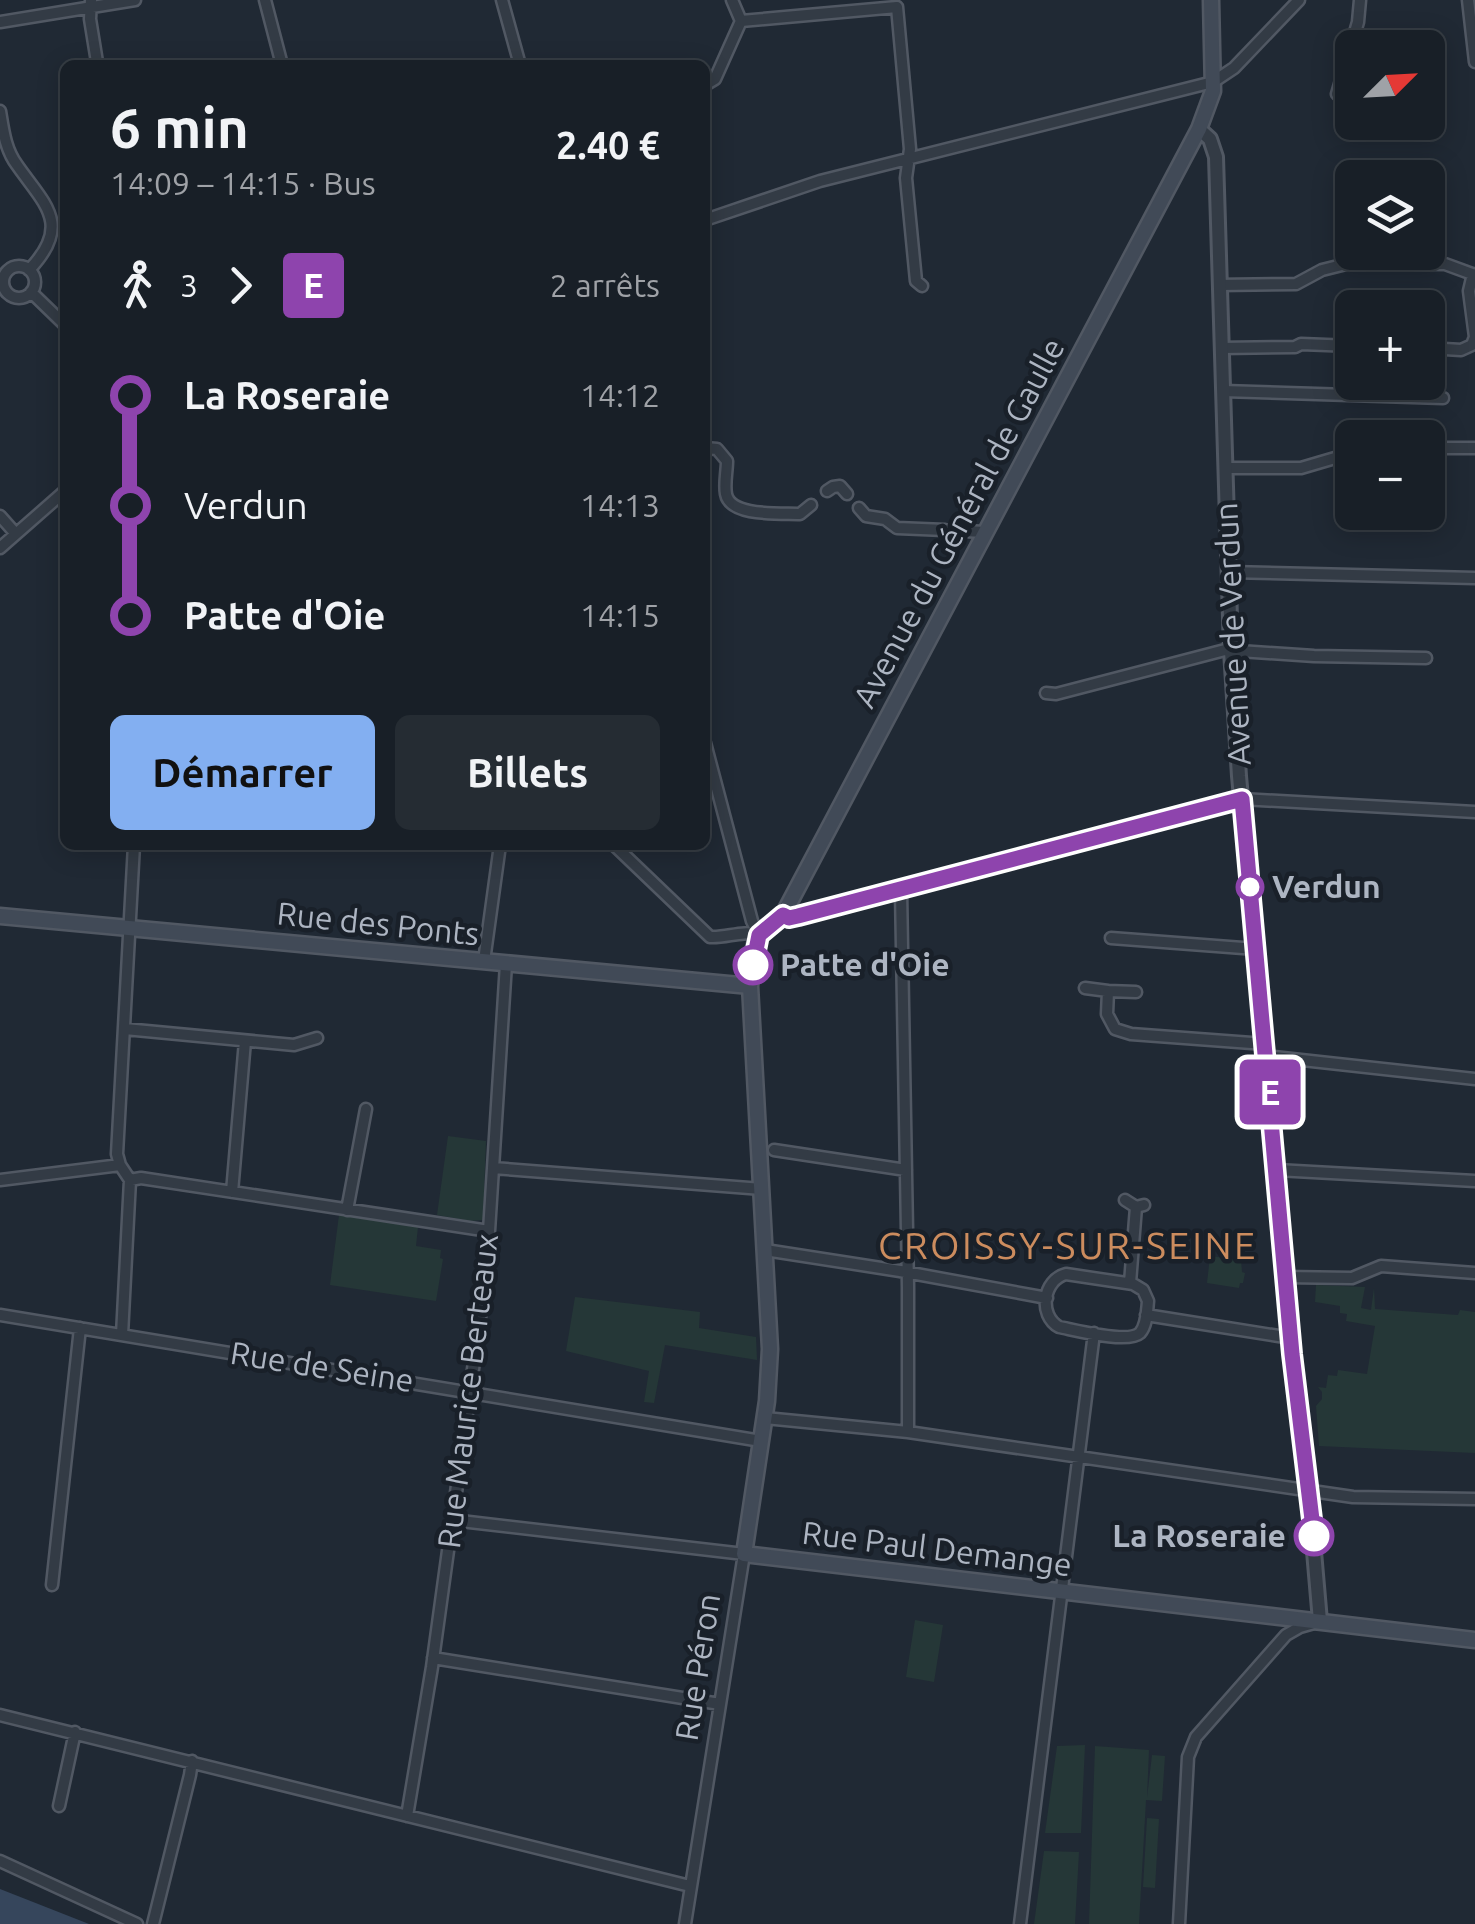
<!DOCTYPE html>
<html lang="fr">
<head>
<meta charset="utf-8">
<style>
	body { margin:0; font-family:Ubuntu,sans-serif; background:#252c33; color:#f1f3f6; height:100vh; display:flex; flex-direction:column; font-size:38px; white-space:nowrap }
	* { box-sizing:border-box; margin:0 }
	p { font-size:32px; color:#9fa2a7 }
	.icon { flex:none; width:55px; height:55px; fill:none; stroke:currentColor; stroke-width:2; stroke-linecap:round; stroke-linejoin:round }
	.map { position:relative; flex:1; overflow:hidden }
	.panel { position:absolute; left:60px; top:60px; width:650px; height:790px; display:flex; flex-direction:column; background:#181f27; border-radius:15px; box-shadow:0 5px 25px #0003,0 0 0 2px #363d44 }
	.panel>* { flex:none }
	.badge { padding:0 20px; border-radius:8px; font-size:35px; line-height:65px }
	.needle { width:65px; rotate:66deg }
	.fabs { position:absolute; left:1335px; top:30px; display:grid; gap:20px }
	.fabs a { display:grid; place-items:center; width:110px; height:110px; border-radius:15px; background:#181f27; box-shadow:0 5px 25px #0003,0 0 0 2px #363d44; font-size:50px }
	.map>.badge { position:absolute; translate:-50% -50%; box-shadow:0 0 0 5px #fff }
	.legs { display:flex; align-items:center; gap:15px; height:110px; padding:0 50px; font-size:32px }
	.legs p { margin-inline-start:auto }
	.headline { display:flex; align-items:center; justify-content:space-between; height:170px; padding:0 50px }
	h1 { font-size:55px; font-weight:700; line-height:75px }
	.cta { display:flex; gap:20px; margin-top:auto; padding:20px 50px }
	.cta a { flex:1; height:115px; border-radius:15px; background:#83aff1; color:#111; font-size:40px; font-weight:700; line-height:115px; text-align:center }
	.cta a+a { background:#252c33; color:#f1f3f6 }
	ul { padding:0 50px; list-style:none }
	li { display:flex; align-items:center; gap:35px; height:110px; font-size:38px }
	li i { display:grid; place-items:center; width:15px; height:100%; margin:0 12px; background:currentColor }
	li i::after { content:''; width:25px; height:25px; margin:-12px; border:8px solid; border-radius:50%; background:#181f27 }
	li p { margin-inline-start:auto }
	li:first-child i { background:linear-gradient(#0000 50%,currentColor 0) }
	li:last-child i { background:linear-gradient(currentColor 50%,#0000 0) }
	.map>svg:first-child { display:block }
</style>
</head>
<body>
<div class="map">
<svg width="1475" height="1924" viewBox="0 0 1475 1924">
	<rect width="100%" height="100%" fill="#202934"/>
	<path fill="#253737" d="M 448,1136 L 486,1141 L 483,1220 L 470,1221 L 437,1215 Z
		M 339,1215 L 418,1227 L 416,1246 L 441,1250 L 440,1258 L 443,1259 L 436,1301 L 330,1285 Z
		M 1210,1256 L 1241,1260 L 1242,1272 L 1245,1273 L 1243,1283 L 1240,1283 L 1239,1288 L 1207,1283 Z
		M 1316,1285 L 1365,1287 L 1361,1308 L 1371,1310 L 1374,1288 L 1375,1309 L 1458,1315 L 1460,1310 L 1475,1312 L 1475,1453 L 1319,1446 L 1316,1406 L 1322,1399 L 1322,1392 L 1318,1387 L 1326,1388 L 1328,1375 L 1337,1376 L 1338,1370 L 1367,1374 L 1375,1326 L 1346,1321 L 1347,1314 L 1340,1313 L 1340,1306 L 1315,1302 Z
		M 575,1297 L 700,1312 L 699,1328 L 756,1337 L 757,1360 L 665,1345 L 654,1403 L 644,1402 L 649,1371 L 566,1351 Z
		M 915,1620 L 943,1625 L 934,1682 L 906,1677 Z
		M 1085,1745 L 1081,1833 L 1045,1833 L 1057,1746 Z
		M 1095,1746 L 1149,1750 L 1147,1798 L 1152,1755 L 1165,1756 L 1162,1801 L 1146,1800 L 1139,1924 L 1089,1924 Z
		M 1147,1818 L 1159,1819 L 1155,1888 L 1143,1887 Z
		M 1044,1851 L 1079,1852 L 1075,1924 L 1034,1924 Z"/>
	<path fill="#36465c" d="M 0,1889 L 89,1924 L 0,1924 Z"/>
	<g fill="none" stroke-linecap="round" stroke-linejoin="round">
		<g stroke="#515863" stroke-width="15">
			<path id="minor" d="M 91,0 L 90,19 L 97,62
				M 265,0 L 282,65
				M 502,0 L 520,65
				M 732,0 L 741,21 L 897,7 L 910,149 L 906,178 L 916,281 L 922,286
				M 1468,0 L 1475,62
				M 0,22 L 135,0
				M 705,85 L 715,79 L 741,21
				M 1337,94 L 1358,22 L 1360,0
				M 0,111 C 3,129 5,149 17,165 C 44,204 73,224 29,270
				M 705,220 L 820,181 L 1213,82 L 1234,68 L 1299,0
				M3 282a16 16 0 1 1 32 0a16 16 0 1 1-32 0Z
				M 1219,285 L 1296,284 L 1322,270 L 1350,263 L 1445,264 L 1475,275
				M 31,292 L 65,325
				M 1221,348 L 1295,347 L 1301,344 L 1352,346
				M 1428,348 L 1461,350 L 1472,345 L 1475,337 L 1469,291 L 1473,274
				M 1223,391 L 1443,398
				M 705,448 L 717,449 L 727,461 C 727,471 724,484 726,494 C 730,517 781,513 800,514 L 811,505
				M 1428,448 L 1475,448
				M 1225,468 L 1301,468 L 1352,453
				M 827,491 L 833,487 L 840,486 L 847,494
				M 859,508 L 866,516 L 885,519 L 897,528 L 945,530
				M 0,516 L 16,534
				M 964,531 L 985,532
				M 0,548 L 65,491
				M 1229,572 L 1475,578
				M 1046,693 L 1056,694 L 1225,650 L 1314,656 L 1426,658
				M 705,743 L 752,921 L 759,935
				M 614,845 L 710,937 C 728,938 741,930 759,935
				M 901,891 L 908,1287 L 908,1432
				M 783,915 L 789,918 L 798,917 L 1242,799 L 1475,812
				M 1111,938 L 1256,949
				M 484,961 L 500,845
				M 1085,988 L 1108,991 L 1107,1014 L 1115,1029 L 1131,1034 L 1265,1044
				M 1108,991 L 1136,992
				M 125,1029 L 294,1045 L 317,1038
				M 1266,1056 L 1475,1079
				M 774,1150 L 906,1170
				M 493,1168 L 762,1189
				M 1277,1170 L 1475,1181
				M 0,1180 L 120,1165
				M 130,1180 L 141,1178 L 489,1231
				M 232,1192 L 245,1041
				M 1125,1200 L 1136,1207 L 1144,1205
				M 347,1210 L 366,1109
				M 765,1250 L 900,1271 L 1047,1298
				M 1066,1274 L 1133,1284 L 1143,1290 L 1148,1301 C 1147,1311 1147,1325 1140,1333 C 1128,1344 1075,1330 1059,1327 C 1038,1315 1043,1280 1066,1274 Z
				M 1285,1277 L 1352,1278 L 1381,1266 L 1475,1273
				M 1130,1283 L 1136,1207
				M 0,1315 L 761,1441
				M 1146,1315 L 1291,1338
				M 122,1335 L 130,1180 L 120,1165 L 117,1154 L 134,845
				M 765,1418 L 908,1432 L 1353,1497 L 1475,1499
				M 452,1520 L 744,1554 L 685,1924
				M 52,1585 L 80,1328
				M 433,1658 L 720,1704
				M 0,1715 L 690,1886
				M 59,1806 L 75,1732
				M 407,1816 L 432,1667 L 481,1311 L 489,1231 L 506,964
				M 0,1861 L 137,1924
				M 153,1924 L 190,1775 L 192,1761
				M 1020,1924 L 1094,1333
				M 1179,1924 L 1188,1757 L 1196,1737 L 1286,1635 L 1300,1627 L 1314,1623"/>
		</g>
		<g stroke="#515863" stroke-width="18">
			<path id="tertiary" d="M 1199,129 L 1210,139 L 1216,157 L 1231,651 L 1239,776 L 1292,1354 L 1306,1481 L 1310,1505 L 1320,1621"/>
		</g>
		<g stroke="#515863" stroke-width="19">
			<path id="secondary" d="M 1211,0 L 1213,91 L 1199,129 L 783,915 C 776,923 764,927 758,937 C 751,949 752,972 750,986 L 770,1349 L 767,1401 L 744,1554 L 1475,1640
				M 0,916 L 750,986"/>
		</g>
		<use href="#minor" stroke="#333b45" stroke-width="10"/>
		<use href="#tertiary" stroke="#333b45" stroke-width="12"/>
		<use href="#secondary" stroke="#414a57" stroke-width="14"/>
	</g>
	<g fill="none" stroke-linecap="round" stroke-linejoin="round">
		<g stroke="#fff" stroke-width="22">
			<path id="line-1" d="M 753,965 L 759,935 L 783,915 L 789,918 L 798,916 L 1242,799 L 1292,1354 L 1314,1536"/>
		</g>
		<use href="#line-1" stroke="#8e44ad" stroke-width="15"/>
	</g>
	<g fill="#fff" stroke="#8e44ad" stroke-width="5">
		<circle cx="1250" cy="887" r="12"/>
		<circle cx="753" cy="965" r="18"/>
		<circle cx="1314" cy="1536" r="18"/>
	</g>
	<g text-anchor="middle" stroke-width="9" stroke-linejoin="round" paint-order="stroke">
		<g font-size="32" fill="#adb5c2" stroke="#192029">
			<text transform="translate(959 523) rotate(-62)" y="11">Avenue du Général de Gaulle</text>
			<text transform="translate(1233 634) rotate(-93)" y="11">Avenue de Verdun</text>
			<text transform="translate(378 924) rotate(6)" y="11">Rue des Ponts</text>
			<text transform="translate(322 1367) rotate(9)" y="11">Rue de Seine</text>
			<text transform="translate(468 1391) rotate(-83)" y="11">Rue Maurice Berteaux</text>
			<text transform="translate(937 1549) rotate(7)" y="11">Rue Paul Demange</text>
			<text transform="translate(698 1667) rotate(-81)" y="11">Rue Péron</text>
		</g>
		<g font-size="32" font-weight="bold" fill="#adb5c2" stroke="#192029" text-anchor="start">
			<text x="1272" y="898">Verdun</text>
			<text x="780" y="976">Patte d'Oie</text>
			<text x="1286" y="1547" text-anchor="end">La Roseraie</text>
		</g>
		<g font-size="38" letter-spacing="2.5" fill="#cc8c5e" stroke="#192029">
			<text x="1068" y="1259">CROISSY-SUR-SEINE</text>
		</g>
	</g>
</svg>
<div class="fabs">
<a><svg class="needle" viewBox="-14 -14 28 28"><path d="M0-13l5 13h-10z" fill="#e53935"/><path d="M0 13l5-13h-10z" fill="#9fa2a7"/></svg></a>
<a><svg class="icon" aria-label="layers" viewBox="0 0 24 24"><path d="M12 4l9 5-9 5-9-5zM3 14l9 5 9-5"/></svg></a>
<a>+</a>
<a>−</a>
</div>
<b class="badge" style="left:1270px;top:1092px;background:#8e44ad;color:#fff">E</b>
<section class="panel">
<div class="headline"><div><h1>6 min</h1><p>14:09 – 14:15 · Bus</p></div><b>2.40 €</b></div>
<div class="legs"><svg class="icon" aria-label="walk" viewBox="0 0 24 24"><circle cx="13" cy="4" r="2"/><path d="M13 8l-2 6 4 7M11 14l-3 7M7 12l3-4h3l4 4"/></svg>3<svg class="icon" aria-label="forward" viewBox="0 0 24 24"><path d="M9 5l7 7-7 7"/></svg><b class="badge" style="background:#8e44ad;color:#fff">E</b><p>2 arrêts</p></div>
<ul>
<li><i style="color:#8e44ad"></i><b>La Roseraie</b><p>14:12</p></li>
<li><i style="color:#8e44ad"></i><span>Verdun</span><p>14:13</p></li>
<li><i style="color:#8e44ad"></i><b>Patte d'Oie</b><p>14:15</p></li>
</ul>
<div class="cta"><a>Démarrer</a><a>Billets</a></div>
</section>
</div>
</body>
</html>
